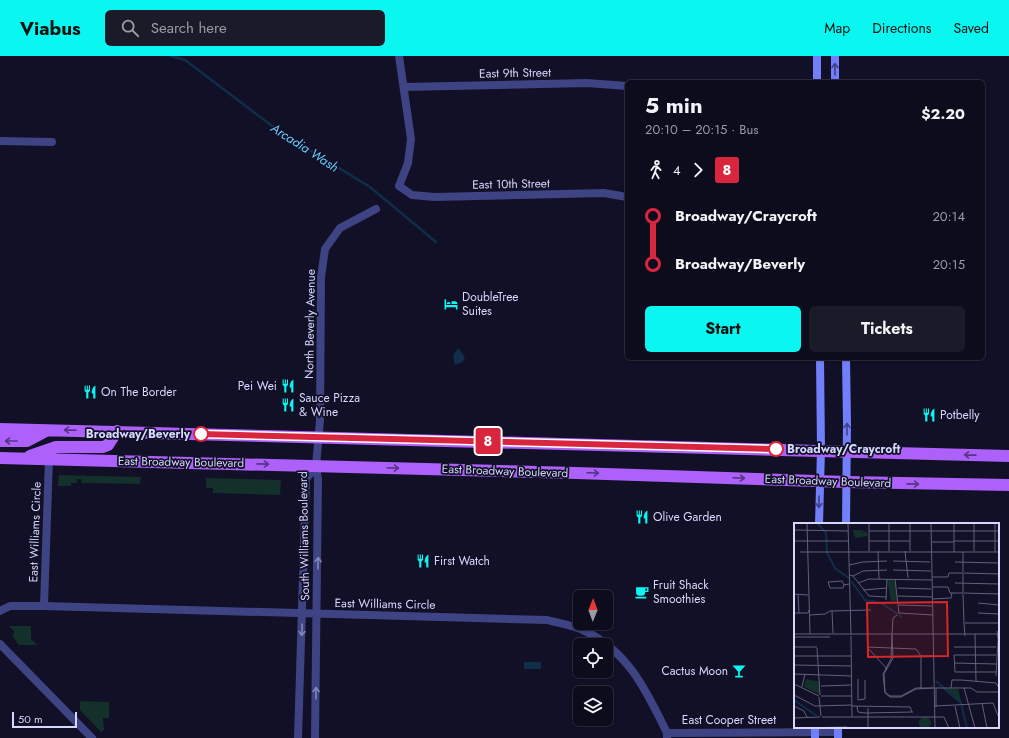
<!DOCTYPE html>
<html lang="en">
<head>
<meta charset="utf-8">
<style>
	body { margin:0; font-family:Jost,sans-serif; background:#1b1a29; color:#f1f3f6; height:100vh; display:flex; flex-direction:column; font-size:15px; white-space:nowrap }
	* { box-sizing:border-box; margin:0 }
	p { font-size:13px; color:#9a9ba3 }
	.icon { flex:none; width:22px; height:22px; fill:none; stroke:currentColor; stroke-width:2; stroke-linecap:round; stroke-linejoin:round }
	.map { position:relative; flex:1; overflow:hidden }
	.details { position:absolute; left:625px; top:24px; width:360px; height:280px; display:flex; flex-direction:column; background:#0d0c1c; border-radius:6px; box-shadow:0 1px 3px #0004,0 0 0 1px #2d2c3b }
	.details>* { flex:none }
	.badge { padding:0 8px; border-radius:3px; font-size:14px; line-height:26px }
	.needle { width:26px; rotate:1deg }
	.controls { position:absolute; left:573px; top:534px; display:grid; gap:8px }
	.controls a { display:grid; place-items:center; width:40px; height:40px; border-radius:6px; background:#0d0c1c; box-shadow:0 1px 3px #0004,0 0 0 1px #2d2c3b; font-size:20px }
	.scale { position:absolute; left:12px; bottom:10px; width:65px; box-sizing:border-box; padding-left:4px; border:2px solid #d6d7fe; border-top:0; font-size:11px; line-height:14px; white-space:nowrap; color:#d6d7fe; -webkit-text-stroke:3px #111026; paint-order:stroke }
	.map>.badge { position:absolute; translate:-50% -50%; box-shadow:0 0 0 2px #fff }
	.legs { display:flex; align-items:center; gap:6px; height:44px; padding:0 20px; font-size:13px }
	.legs p { margin-inline-start:auto }
	.headline { display:flex; align-items:center; justify-content:space-between; height:68px; padding:0 20px }
	h1 { font-size:22px; font-weight:700; line-height:30px }
	.primary-button { display:flex; gap:8px; margin-top:auto; padding:8px 20px }
	.primary-button a { flex:1; height:46px; border-radius:6px; background:#09f7f0; color:#111; font-size:16px; font-weight:700; line-height:46px; text-align:center }
	.primary-button a+a { background:#1b1a29; color:#f1f3f6 }
	ul { padding:0 20px; list-style:none }
	li { display:flex; align-items:center; gap:14px; height:48px; font-size:15px }
	li i { display:grid; place-items:center; width:6px; height:100%; margin:0 5px; background:currentColor }
	li i::after { content:''; width:10px; height:10px; margin:-5px; border:3px solid; border-radius:50%; background:#0d0c1c }
	li p { margin-inline-start:auto }
	li:first-child i { background:linear-gradient(#0000 50%,currentColor 0) }
	li:last-child i { background:linear-gradient(currentColor 50%,#0000 0) }
	header { display:flex; align-items:center; gap:24px; box-sizing:border-box; height:56px; padding:0 20px; background:#09f7f0; color:#111 }
	header strong { font-size:19px }
	nav { display:flex; gap:22px; margin-inline-start:auto; font-size:14px }
	.search { width:280px; height:36px; background:#1b1a29; display:flex; align-items:center; gap:10px; box-sizing:border-box; padding:0 14px; border-radius:6px; color:#9a9ba3; font-size:15px }
	.map>svg:first-child { display:block }
</style>
</head>
<body>
<header>
<strong>Viabus</strong>
<div class="search"><svg class="icon" aria-label="search" viewBox="0 0 24 24"><circle cx="10" cy="10" r="6"/><path d="M15 15l6 6"/></svg>Search here</div>
<nav><a>Map</a><a>Directions</a><a>Saved</a></nav>
</header>
<div class="map">
<svg width="1009" height="682" viewBox="0 0 1009 682">
	<rect width="100%" height="100%" fill="#111026"/>
	<path fill="#13302b" d="M 59,419 L 141,421 L 140,428 L 82,427 L 81,423 L 77,423 L 77,427 L 71,427 L 71,430 L 58,430 Z
		M 206,422 L 281,424 L 280,439 L 213,437 L 213,432 L 206,432 Z
		M 9,570 L 31,570 L 31,583 L 37,589 L 19,589 L 13,581 L 14,575 Z
		M 80,645 L 109,646 L 109,662 L 103,662 L 104,674 L 101,676 L 80,654 Z"/>
	<path fill="#102d4a" d="M 458,292 L 465,301 L 463,306 L 455,309 L 453,300 Z
		M 524,606 L 541,606 L 541,613 L 524,613 Z"/>
	<g fill="none" stroke-linecap="round" stroke-linejoin="round">
		<path stroke="#102d4a" stroke-width="2.5" d="M 171,0 L 185,4 L 280,76 L 370,131 L 436,186"/>
		<path stroke="#3d4383" stroke-width="8" d="M 399,0 L 411,83 L 408,107 L 399,130 L 412,139 L 435,141 L 604,137 L 627,141
			M 404,31 L 587,27 L 627,30
			M 0,85 L 52,86
			M 316,410 L 320,364 L 321,221 L 325,193 L 340,172 L 376,153
			M 44,550 L 49,403
			M 0,555 L 10,550 L 44,550 L 547,564 C 558,567 572,569 583,574 C 628,595 646,634 667,677 L 667,682
			M 0,588 L 92,682
			M 667,677 L 838,676
			M 298,682 L 306,423 L 316,410 L 318,423 L 315,682"/>
		<path stroke="#717ffa" stroke-width="8" d="M 835,0 L 835,26
			M 817,26 L 817,0
			M 846,302 L 847,368 L 846,468
			M 819,468 L 821,394 L 820,302
			M 815,682 L 815,671
			M 838,682 L 838,671"/>
		<path stroke="#ad61fa" stroke-width="12" d="M 0,373 L 1009,400
			M 0,385 L 27,385 L 46,375
			M 30,400 L 56,391 L 103,391 L 108,389 L 117,375
			M 0,402 L 576,417 L 847,426 L 1009,429"/>
	</g>
	<defs><path id="oneway-shaft" d="M-6 0H5M1.5-3L5.5 0L1.5 3" fill="none" stroke-width="1.6" stroke-linecap="round" stroke-linejoin="round"/></defs>
	<g stroke="#3c4285">
		<use href="#oneway-shaft" transform="translate(835 13) rotate(-91)"/>
		<use href="#oneway-shaft" transform="translate(847 373) rotate(-89)"/>
		<use href="#oneway-shaft" transform="translate(819 446) rotate(91)"/>
	</g>
	<g stroke="#573485">
		<use href="#oneway-shaft" transform="translate(70 374) rotate(-179)"/>
		<use href="#oneway-shaft" transform="translate(11 385) rotate(180)"/>
		<use href="#oneway-shaft" transform="translate(970 399) rotate(-179)"/>
		<use href="#oneway-shaft" transform="translate(263 408) rotate(1)"/>
		<use href="#oneway-shaft" transform="translate(393 412) rotate(2)"/>
		<use href="#oneway-shaft" transform="translate(593 417) rotate(2)"/>
		<use href="#oneway-shaft" transform="translate(739 422) rotate(2)"/>
		<use href="#oneway-shaft" transform="translate(913 428) rotate(1)"/>
	</g>
	<g stroke="#8286ba">
		<use href="#oneway-shaft" transform="translate(318 507) rotate(-89)"/>
		<use href="#oneway-shaft" transform="translate(302 574) rotate(92)"/>
		<use href="#oneway-shaft" transform="translate(316 637) rotate(-89)"/>
	</g>
	<g fill="none" stroke-linecap="round" stroke-linejoin="round">
		<g stroke="#fff" stroke-width="9">
			<path id="line-1" d="M 201,378 L 776,393"/>
		</g>
		<use href="#line-1" stroke="#d7263d" stroke-width="6"/>
	</g>
	<defs>
		<g id="hotel-bare" transform="scale(1.08)"><path d="M-6-4.5h1.5V1H6V5H4.5V3h-9V5H-6ZM-4 0a1.8 1.8 0 1 1 3.6 0ZM.5 0V-2.5h3Q6-2.5 6 0Z" fill="#09f7f0" stroke="#111026" stroke-width="2.5" paint-order="stroke"/></g>
		<g id="restaurant-bare" transform="scale(1.08)"><path d="M-5-6h1v4h1v-4h1v4h1v-4h1v5L-1.5 .5V6h-2V.5L-5-1ZM5-6V6H3V1.5H1.5Q1.5-4 5-6Z" fill="#09f7f0" stroke="#111026" stroke-width="2.5" paint-order="stroke"/></g>
		<g id="cafe-bare" transform="scale(1.08)"><path d="M-5.5-4.5H6V0H3Q3 3.5 0 3.5H-2.5Q-5.5 3.5-5.5 0ZM3-3.2v2h1.7v-2ZM-6 4.5H4V6H-6Z" fill="#09f7f0" stroke="#111026" stroke-width="2.5" paint-order="stroke"/></g>
		<g id="bar-bare" transform="scale(1.08)"><path d="M-6-5H6L.8 .8V4.5H3.5V6h-7V4.5H-.8V.8Z" fill="#09f7f0" stroke="#111026" stroke-width="2.5" paint-order="stroke"/></g>
	</defs>
	<g fill-rule="evenodd">
		<use href="#hotel-bare" x="451" y="248"/>
		<use href="#restaurant-bare" x="288" y="330"/>
		<use href="#restaurant-bare" x="90" y="336"/>
		<use href="#restaurant-bare" x="288" y="349"/>
		<use href="#restaurant-bare" x="929" y="359"/>
		<use href="#restaurant-bare" x="642" y="461"/>
		<use href="#restaurant-bare" x="423" y="505"/>
		<use href="#cafe-bare" x="642" y="536"/>
		<use href="#bar-bare" x="739" y="615"/>
	</g>
	<g fill="#fff" stroke="#d7263d" stroke-width="2">
		<circle cx="201" cy="378" r="7"/>
		<circle cx="776" cy="393" r="7"/>
	</g>
	<g text-anchor="middle" stroke-width="3.5" stroke-linejoin="round" paint-order="stroke">
		<g font-size="12" fill="#d6d7fe" stroke="#111026">
			<text transform="translate(515 17) rotate(-1)" y="4">East 9th Street</text>
			<text transform="translate(511 128) rotate(-1)" y="4">East 10th Street</text>
			<text transform="translate(310 268) rotate(-89)" y="4">North Beverly Avenue</text>
			<text transform="translate(181 406) rotate(1)" y="4">East Broadway Boulevard</text>
			<text transform="translate(505 415) rotate(2)" y="4">East Broadway Boulevard</text>
			<text transform="translate(828 425) rotate(2)" y="4">East Broadway Boulevard</text>
			<text transform="translate(35 476) rotate(-88)" y="4">East Williams Circle</text>
			<text transform="translate(304 480) rotate(-91)" y="4">South Williams Boulevard</text>
			<text transform="translate(385 548) rotate(1)" y="4">East Williams Circle</text>
			<text x="729" y="668">East Cooper Street</text>
		</g>
		<g font-size="12" fill="#d6d7fe" stroke="#111026" text-anchor="start">
			<text x="462" y="245">DoubleTree<tspan x="462" dy="14">Suites</tspan></text>
			<text x="277" y="334" text-anchor="end">Pei Wei</text>
			<text x="101" y="340">On The Border</text>
			<text x="299" y="346">Sauce Pizza<tspan x="299" dy="14">&amp; Wine</tspan></text>
			<text x="940" y="363">Potbelly</text>
			<text x="653" y="465">Olive Garden</text>
			<text x="434" y="509">First Watch</text>
			<text x="653" y="533">Fruit Shack<tspan x="653" dy="14">Smoothies</tspan></text>
			<text x="728" y="619" text-anchor="end">Cactus Moon</text>
		</g>
		<g font-size="12" font-weight="bold" fill="#d6d7fe" stroke="#111026" text-anchor="end">
			<text x="190" y="382">Broadway/Beverly</text>
			<text x="787" y="397" text-anchor="start">Broadway/Craycroft</text>
		</g>
		<g font-size="13" font-style="italic" fill="#68c9fa" stroke="#111026">
			<text transform="translate(305 91) rotate(33)" y="5">Arcadia Wash</text>
		</g>
	</g>
	<g transform="translate(794 467)">
		<rect width="205" height="205" fill="#111026"/>
		<path d="M 59,7 L 69,7 L 70,10 L 72,7 L 74,13 L 61,15 ZM 93,57 L 100,57 L 104,78 L 97,78 ZM 12,156 L 26,159 L 25,171 L 10,164 ZM 148,165 L 164,166 L 168,181 L 167,181 ZM125 200a6 6 0 1 1 12 0a6 6 0 1 1-12 0Z" fill="#13302b"/>
		<path fill="none" stroke="#102d4a" stroke-width="2" d="M 23,0 L 32,10 L 33,30 L 41,45 L 55,55M 57,58 L 71,77 L 87,80 L 108,94M 142,158 L 167,180 L 173,205M 0,177 L 23,193"/>
		<path fill="none" stroke="#60607c" stroke-width="1" d="M 13,0 L 16,111M 54,0 L 57,112M 75,0 L 75,28M 95,0 L 95,28M 116,0 L 116,28M 137,0 L 141,205M 160,0 L 160,29M 180,0 L 180,28M 201,0 L 201,29M 0,7 L 54,8M 75,8 L 205,8M 0,18 L 54,18M 75,18 L 116,18M 160,18 L 205,18M 138,19 L 160,19M 84,28 L 85,56M 111,28 L 114,55M 6,29 L 205,29M 169,29 L 169,49M 99,38 L 136,39M 161,39 L 205,40M 55,42 L 69,39 L 93,38M 99,47 L 137,48M 169,50 L 169,70M 170,50 L 205,51M 55,52 L 59,53 L 75,73 L 93,74M 59,53 L 69,48 L 93,47M 138,54 L 154,54M 154,54 L 155,50 L 169,50M 101,56 L 105,90 L 139,92M 64,60 L 75,56 L 138,57M 161,60 L 205,61M 50,62 L 48,58 L 34,59 L 36,65 L 49,65 L 50,62 L 55,61M 139,64 L 154,64M 154,64 L 156,70 L 169,70M 104,65 L 137,66M 69,67 L 93,65M 170,70 L 205,71M 0,71 L 14,72M 4,71 L 5,90M 169,71 L 170,100M 104,73 L 139,74M 138,76 L 157,75 L 158,70M 92,77 L 93,56M 184,80 L 205,82M 105,82 L 138,83M 38,88 L 39,110M 0,90 L 14,90 L 15,87M 184,90 L 205,91M 16,92 L 31,91 L 36,88 L 77,87M 170,100 L 171,113M 171,100 L 205,100M 203,108 L 205,124M 0,111 L 205,111M 181,111 L 182,158M 98,112 L 99,135 L 90,151 L 91,169 L 96,173 L 107,173 L 122,165 L 139,165 L 122,166 L 107,174 L 96,174 L 91,170 L 89,151 L 97,136 ZM 98,112 L 99,95 L 103,92M 57,113 L 58,194M 0,114 L 36,114M 0,124 L 23,124M 160,124 L 202,124M 23,125 L 26,172M 0,133 L 57,133M 127,133 L 140,133M 160,140 L 202,141M 0,142 L 57,143M 93,146 L 73,124 L 122,126 L 127,133 L 127,165M 202,149 L 161,149 L 160,132 L 202,132M 0,151 L 58,153M 202,153 L 204,118M 0,161 L 25,173M 27,163 L 58,162M 8,164 L 11,151M 139,165 L 177,165 L 183,169 L 205,169M 142,165 L 142,184M 157,165 L 158,157 L 167,157 L 202,160 L 205,165M 170,165 L 181,205M 0,172 L 21,183 L 58,182M 27,173 L 58,173M 25,174 L 27,193M 64,177 L 71,176 L 71,157M 64,177 L 64,156M 188,180 L 193,205M 0,183 L 10,188 L 13,194M 58,183 L 116,184 L 118,189M 63,183 L 64,189 L 71,190 L 119,189M 141,183 L 199,180 L 205,195M 161,183 L 166,205M 28,194 L 150,194 L 155,205M 0,195 L 26,194M 3,205 L 53,204M 74,205 L 74,185"/>
		<path fill="#d62828" fill-opacity="0.15" stroke="#d62828" stroke-width="2" d="M 153,79 L 154,133 L 74,134 L 73,80 Z"/>
		<rect width="205" height="205" fill="none" stroke="#d6d7fe" stroke-width="2"/>
	</g>
</svg>
<div class="controls">
<a><svg class="needle" viewBox="-14 -14 28 28"><path d="M0-13l5 13h-10z" fill="#e53935"/><path d="M0 13l5-13h-10z" fill="#9a9ba3"/></svg></a>
<a><svg class="icon" aria-label="locate" viewBox="0 0 24 24"><circle cx="12" cy="12" r="6"/><path d="M12 2v4M12 18v4M2 12h4M18 12h4"/></svg></a>
<a><svg class="icon" aria-label="layers" viewBox="0 0 24 24"><path d="M12 4l9 5-9 5-9-5zM3 14l9 5 9-5"/></svg></a>
</div>
<div class="scale">50 m</div>
<b class="badge" style="left:488px;top:385px;background:#d7263d;color:#fff">8</b>
<section class="details">
<div class="headline"><div><h1>5 min</h1><p>20:10 – 20:15 · Bus</p></div><b>$2.20</b></div>
<div class="legs"><svg class="icon" aria-label="walk" viewBox="0 0 24 24"><circle cx="13" cy="4" r="2"/><path d="M13 8l-2 6 4 7M11 14l-3 7M7 12l3-4h3l4 4"/></svg>4<svg class="icon" aria-label="forward" viewBox="0 0 24 24"><path d="M9 5l7 7-7 7"/></svg><b class="badge" style="background:#d7263d;color:#fff">8</b></div>
<ul>
<li><i style="color:#d7263d"></i><b>Broadway/Craycroft</b><p>20:14</p></li>
<li><i style="color:#d7263d"></i><b>Broadway/Beverly</b><p>20:15</p></li>
</ul>
<div class="primary-button"><a>Start</a><a>Tickets</a></div>
</section>
</div>
</body>
</html>
